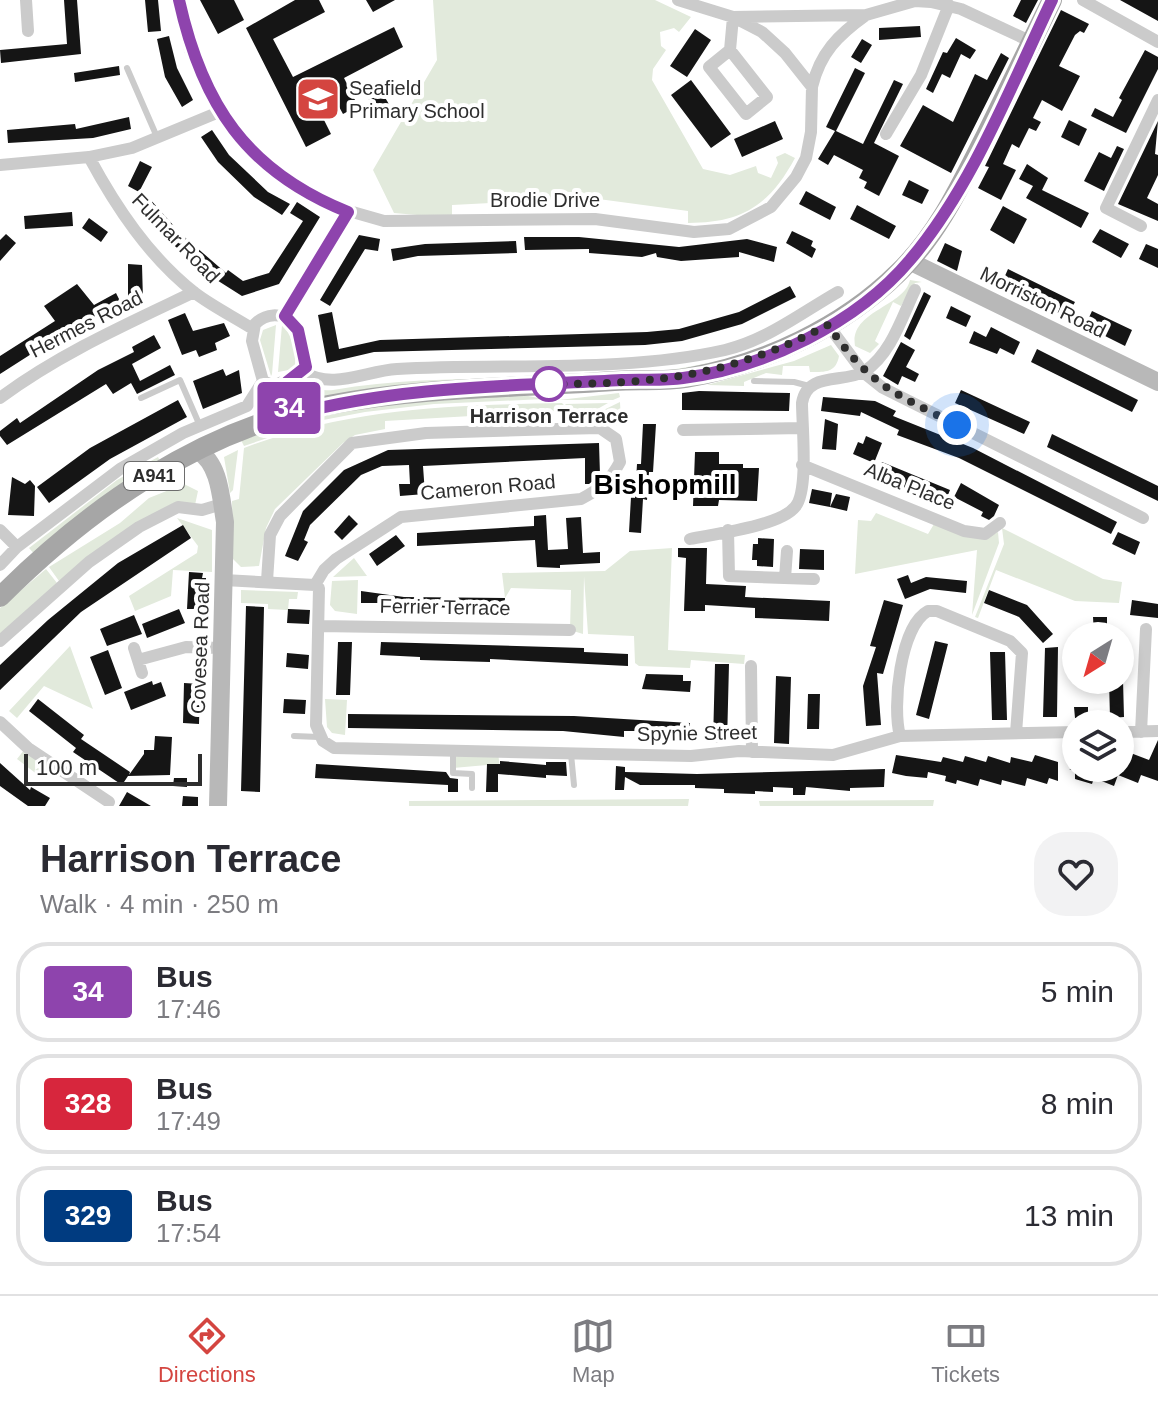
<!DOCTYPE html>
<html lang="en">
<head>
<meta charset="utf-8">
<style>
	body { margin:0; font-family:Arial,sans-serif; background:#f2f2f3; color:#2b2b33; height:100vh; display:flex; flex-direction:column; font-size:30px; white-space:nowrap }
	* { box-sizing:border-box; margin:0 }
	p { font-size:26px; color:#7c7c81 }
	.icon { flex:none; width:44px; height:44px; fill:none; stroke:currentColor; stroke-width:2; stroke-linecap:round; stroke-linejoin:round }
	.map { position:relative; height:806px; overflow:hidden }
	.panel { display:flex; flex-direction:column; background:#fff; flex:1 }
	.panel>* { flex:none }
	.badge { padding:0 16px; border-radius:6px; font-size:28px; line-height:52px }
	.needle { width:52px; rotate:217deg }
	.buttons { position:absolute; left:1062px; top:622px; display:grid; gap:16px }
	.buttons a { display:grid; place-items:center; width:72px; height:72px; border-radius:50%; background:#fff; box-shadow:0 4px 12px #0003; font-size:40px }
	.scale { position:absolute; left:24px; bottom:20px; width:178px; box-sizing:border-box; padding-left:8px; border:4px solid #2e2e2e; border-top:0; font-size:22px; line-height:28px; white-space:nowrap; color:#2e2e2e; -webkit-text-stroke:6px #fff; paint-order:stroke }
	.you { position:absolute; width:40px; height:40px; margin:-20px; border:6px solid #fff; border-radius:50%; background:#1a73e8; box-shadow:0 0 0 12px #1a73e833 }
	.map>.badge { position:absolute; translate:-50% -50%; box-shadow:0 0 0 4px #fff }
	.round { display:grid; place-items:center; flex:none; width:84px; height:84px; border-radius:32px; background:#f2f2f3 }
	.overview { display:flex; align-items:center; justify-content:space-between; height:136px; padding:0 40px }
	h1 { font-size:38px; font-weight:800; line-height:60px }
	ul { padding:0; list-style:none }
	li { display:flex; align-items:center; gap:24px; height:100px; margin:0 16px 12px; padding:0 24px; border:4px solid #e1e1e2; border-radius:32px }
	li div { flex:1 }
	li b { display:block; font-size:30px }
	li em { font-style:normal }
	li .badge { min-width:88px; font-weight:700; text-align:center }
	.menu { display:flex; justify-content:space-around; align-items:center; height:112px; border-top:2px solid #e1e1e2; background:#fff; font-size:22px; color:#7c7c81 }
	.menu a { display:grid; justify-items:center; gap:4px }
	.menu .selected { color:#d44540 }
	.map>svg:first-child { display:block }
</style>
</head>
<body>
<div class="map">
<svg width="1158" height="806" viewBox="0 0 1158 806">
	<rect width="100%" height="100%" fill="#fff"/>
	<path fill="#e2eadc" d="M 433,0 L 655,0 L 691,17 L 679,32 L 674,28 L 660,32 L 661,46 L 666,50 L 653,69 L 652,80 L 703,169 L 730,175 L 756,166 L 758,173 L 771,178 L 778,163 L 776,157 L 785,153 L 795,158 C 769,206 742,223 688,223 L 688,211 L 591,198 L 452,205 L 452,218 L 394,213 L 373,170 L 437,60 Z
		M 910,280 L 922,282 L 915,283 L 901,306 L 893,302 L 875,341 L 879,344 L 870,353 L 855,346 C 849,311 904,307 910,280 Z
		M 276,325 L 272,374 L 271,376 L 260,340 L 263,330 Z
		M 282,325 C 292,333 298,358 294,369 L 278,372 Z
		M 831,345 L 839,356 C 836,373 825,372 810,372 L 809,366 L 783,366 L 782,375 L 766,373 L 744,382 L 744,386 L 707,385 L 794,361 Z
		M 708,363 L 679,374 L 300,404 L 295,395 L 298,388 C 309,383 320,392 333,390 C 457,368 585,390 708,363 Z
		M 512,393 L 544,399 L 434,404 L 365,412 L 318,421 L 244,446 L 241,440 L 364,403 Z
		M 619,393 L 620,397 L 613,400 L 559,400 Z
		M 620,402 L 621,421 L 616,426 L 601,419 L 585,419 Z
		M 562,403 L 577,419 L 559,420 L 558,411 L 385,421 L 385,429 L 355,435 L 343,443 L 275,509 L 266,528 L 259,566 L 241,567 L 233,559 L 232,501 L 239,499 L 244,448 C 348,408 452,405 562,403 Z
		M 608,403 L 580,419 L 565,404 Z
		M 238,450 L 233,490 L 230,493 L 224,457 Z
		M 158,457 L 160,461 L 36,556 L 29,548 L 117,480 Z
		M 184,484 L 198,491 L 195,505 L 183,503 L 59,581 L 49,567 L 120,523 L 149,498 Z
		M 876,513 L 928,534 L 934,524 L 988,537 L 998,532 L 999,543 L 972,615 L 977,550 L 855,574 L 858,520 L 871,521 Z
		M 177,518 L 212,530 L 212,572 L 173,570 L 171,596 L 135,611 L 129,596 L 197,553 L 198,546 Z
		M 1002,528 L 1103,579 L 1122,582 L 1119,603 L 1075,601 L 996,570 L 978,618 L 975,617 L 1004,544 Z
		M 672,548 L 668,650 L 745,655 L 744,664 L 691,660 L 690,668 L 639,666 L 635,663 L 634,636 L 588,634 L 584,576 L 583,634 L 570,630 L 571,590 L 511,588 L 505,598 L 502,573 L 605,571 L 630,551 Z
		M 354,558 L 367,576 L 333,577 Z
		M 46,569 L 57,583 L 0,637 L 0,608 Z
		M 358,580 L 357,614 L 335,611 L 330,605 L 332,581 Z
		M 241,590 L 298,592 L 297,599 L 289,599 L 288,610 L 268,609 L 268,604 L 241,603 Z
		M 70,646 L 93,709 L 44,686 L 17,718 L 9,711 Z
		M 325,699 L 347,700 L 345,735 L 332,733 L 327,727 Z
		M 24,750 L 49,769 L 42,778 L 17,759 Z
		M 453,752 L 498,752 L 500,769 L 498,764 L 453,768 Z
		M 689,799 L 688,806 L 409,806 L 409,801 Z
		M 934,800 L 933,806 L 760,806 L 759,801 Z"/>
	<path fill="#151515" d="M 64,0 L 77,0 L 81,54 L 1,63 L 0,50 L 67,44 Z
		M 145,0 L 158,0 L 161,31 L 148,32 Z
		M 200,0 L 234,0 L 244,20 L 218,34 Z
		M 295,0 L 319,0 L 325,12 L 273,39 L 293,77 L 394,27 L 403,47 L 344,78 L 358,106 L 343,114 L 327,85 L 311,94 L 331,134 L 306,147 L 246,28 Z
		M 366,0 L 395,0 L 373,12 Z
		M 1021,0 L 1038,0 L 1026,23 L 1013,16 Z
		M 1120,0 L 1158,0 L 1158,21 Z
		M 1061,10 L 1089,24 L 1084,33 L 1080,31 L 1075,35 L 1059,66 L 1080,76 L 1062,111 L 1042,100 L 1033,118 L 1041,122 L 1036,131 L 1029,128 L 1019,148 L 1012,144 L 1003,164 L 1016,170 L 1001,200 L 978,188 L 989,167 L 985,166 Z
		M 920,26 L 921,37 L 879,40 L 879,28 Z
		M 695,29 L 711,40 L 687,77 L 670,66 Z
		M 169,36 L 177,68 L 193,100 L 182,107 L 165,77 L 157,39 Z
		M 956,38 L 976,50 L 970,59 L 961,54 L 950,78 L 942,74 L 933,93 L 926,89 L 943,52 L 947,53 Z
		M 862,39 L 872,45 L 861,63 L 851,57 Z
		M 1145,50 L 1158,57 L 1158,69 L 1126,133 L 1091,116 L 1095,108 L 1113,117 L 1122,100 L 1119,98 Z
		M 1001,53 L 1009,58 L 951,173 L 900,146 L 923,105 L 953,122 L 975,74 L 987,80 Z
		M 119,66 L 120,75 L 75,82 L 74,73 Z
		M 855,68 L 865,73 L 836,131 L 863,144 L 894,80 L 903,84 L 874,143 L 899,156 L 879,196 L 864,188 L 867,182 L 859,178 L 863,170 L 834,155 L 828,165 L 818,159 L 835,131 L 826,127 Z
		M 691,80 L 731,134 L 711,148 L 671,95 Z
		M 383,94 L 390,106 L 375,113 L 368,100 Z
		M 129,117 L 131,129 L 93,138 L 8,143 L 7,130 L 75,124 L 76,129 Z
		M 1069,120 L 1087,129 L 1079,146 L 1061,137 Z
		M 775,121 L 783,139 L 742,157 L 734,139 Z
		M 1158,121 L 1155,154 L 1158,155 L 1158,175 L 1147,198 L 1158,204 L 1158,221 L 1118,204 Z
		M 212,130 L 229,155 L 268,192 L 290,204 L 282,215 L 254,197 L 218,162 L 201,137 Z
		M 1117,146 L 1124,149 L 1104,191 L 1084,181 L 1099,152 L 1111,158 Z
		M 140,161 L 152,167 L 139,192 L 128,186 Z
		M 1027,164 L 1048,178 L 1042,190 L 1089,213 L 1081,228 L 1026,198 L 1033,186 L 1019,179 Z
		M 909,180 L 929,190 L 922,204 L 902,195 Z
		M 806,191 L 836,207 L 830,220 L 799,204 Z
		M 149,198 L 181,234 L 226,273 L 228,270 L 243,281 L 269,273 L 303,221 L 290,213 L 297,202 L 320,217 L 279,284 L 242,296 L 212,277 L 170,242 L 140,207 Z
		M 857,205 L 896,226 L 889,239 L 850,219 Z
		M 1003,206 L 1027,219 L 1014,244 L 990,230 Z
		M 72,212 L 73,226 L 25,229 L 24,216 Z
		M 89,218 L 108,232 L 101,242 L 82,228 Z
		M 1100,229 L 1129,244 L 1121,258 L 1092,242 Z
		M 792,231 L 813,241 L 811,246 L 816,249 L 812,258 L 786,243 Z
		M 6,234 L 16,243 L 0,261 L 0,240 Z
		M 359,235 L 380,239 L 378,251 L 365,249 L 330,306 L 320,300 Z
		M 524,237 L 579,237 L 679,247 L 747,239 L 777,247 L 774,262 L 739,252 L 739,257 L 681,261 L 657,257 L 656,253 L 642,257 L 589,253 L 589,249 L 525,250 Z
		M 516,241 L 517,253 L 418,256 L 393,261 L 391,249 L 425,244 Z
		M 945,243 L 962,251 L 957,271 L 937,261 Z
		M 1146,244 L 1158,249 L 1158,268 L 1139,259 Z
		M 128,264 L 142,265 L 143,300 L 128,300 Z
		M 1008,269 L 1075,302 L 1067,317 L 1001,285 Z
		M 77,284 L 94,305 L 116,293 L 123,307 L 101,319 L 99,314 L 61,335 L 0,374 L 0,356 L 55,321 L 44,306 Z
		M 790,286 L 796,297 L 742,324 L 682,341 L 645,345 L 374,352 L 327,363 L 318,315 L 332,312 L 339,349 L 380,340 L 647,332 L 679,329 L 739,312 Z
		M 924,292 L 931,296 L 910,340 L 904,336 Z
		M 951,306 L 971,316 L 966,327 L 946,318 Z
		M 1092,311 L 1132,330 L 1125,346 L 1085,326 Z
		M 185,313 L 193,331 L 224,323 L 230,336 L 215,343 L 217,350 L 199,357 L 196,350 L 182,355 L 168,320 Z
		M 991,327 L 1020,342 L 1014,355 L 1000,348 L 997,354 L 969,343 L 974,331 L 986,337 Z
		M 154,335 L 161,348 L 132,364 L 140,381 L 170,365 L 175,375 L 137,394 L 131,383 L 113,394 L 106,384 L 7,445 L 0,436 L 0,431 L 17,418 L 20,423 L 98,370 L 134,352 L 132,347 Z
		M 901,342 L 915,350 L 906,367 L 919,374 L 915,382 L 902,376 L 898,385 L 883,376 Z
		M 1037,349 L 1138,400 L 1132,412 L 1031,362 Z
		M 223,369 L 226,376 L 239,370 L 242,393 L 203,409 L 193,381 Z
		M 961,390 L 1030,422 L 1024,434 L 955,403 Z
		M 699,391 L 790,393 L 789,411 L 682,410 L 682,393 Z
		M 823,397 L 875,401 L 896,411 L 893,416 L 973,448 L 1117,522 L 1111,534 L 959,458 L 897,435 L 899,430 L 861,412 L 860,416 L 821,411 Z
		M 178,400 L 187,417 L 110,459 L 49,503 L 37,487 L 90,448 Z
		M 825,419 L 838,424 L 836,450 L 822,449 Z
		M 643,424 L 656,424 L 653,472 L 649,472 L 647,500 L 643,499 L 641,533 L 629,532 L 631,497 L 635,498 L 637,464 L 641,464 Z
		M 1052,434 L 1158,486 L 1158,501 L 1047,447 Z
		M 866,436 L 882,443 L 874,463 L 853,454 L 858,442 L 863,444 Z
		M 599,443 L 600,475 L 589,484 L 585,484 L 585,458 L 423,466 L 425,494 L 400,496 L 399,484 L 410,484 L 409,465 L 382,466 L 361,475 L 310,525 L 304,540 L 308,542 L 298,561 L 285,556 L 303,511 L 344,470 L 388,450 Z
		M 695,452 L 719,452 L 719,464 L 743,464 L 743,468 L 759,468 L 757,501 L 719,500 L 718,506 L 693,506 Z
		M 882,462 L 950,490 L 943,507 L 875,478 Z
		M 12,477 L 25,484 L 30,480 L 35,486 L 34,516 L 8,515 Z
		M 961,483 L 999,505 L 994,516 L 989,520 L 981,516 L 983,512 L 954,497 Z
		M 812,489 L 832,493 L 830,507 L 809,503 Z
		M 836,494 L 850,497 L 847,511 L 830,507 Z
		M 349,515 L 358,524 L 342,540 L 334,532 Z
		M 546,515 L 548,550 L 568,549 L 566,518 L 581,517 L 583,553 L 600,552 L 600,563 L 560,565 L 560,568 L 537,567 L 535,540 L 417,546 L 417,533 L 534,526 L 534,516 Z
		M 183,525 L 191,538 L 81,612 L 0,690 L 0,665 L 48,620 L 118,563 Z
		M 1118,532 L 1140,542 L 1135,555 L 1112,544 Z
		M 396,535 L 405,546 L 377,566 L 369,554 Z
		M 758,538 L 774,539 L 773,567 L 757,566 L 757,560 L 752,560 L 753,544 L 758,544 Z
		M 678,548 L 707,548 L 706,584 L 746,586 L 745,597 L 830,601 L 829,621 L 755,618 L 755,608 L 705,605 L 705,611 L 684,611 L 686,558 L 678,557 Z
		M 800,549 L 824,550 L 824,570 L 799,569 Z
		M 189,572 L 203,573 L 202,578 L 206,578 L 206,604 L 202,603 L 202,609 L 187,609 Z
		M 908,575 L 911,583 L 926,577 L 967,581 L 966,593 L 930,589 L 905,599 L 897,579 Z
		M 989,590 L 1027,605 L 1053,634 L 1043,643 L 1019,617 L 984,603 Z
		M 361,591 L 404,597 L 505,598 L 504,612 L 436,607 L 436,611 L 402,611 L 402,608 L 382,608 L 382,603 L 361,603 Z
		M 884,600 L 903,605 L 883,674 L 877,673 L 881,725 L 866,726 L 863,686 L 876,647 L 870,646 Z
		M 1132,600 L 1158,604 L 1158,618 L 1130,615 Z
		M 246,606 L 264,607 L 260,792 L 241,791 Z
		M 179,609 L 185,623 L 147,638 L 142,624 Z
		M 288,609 L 310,610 L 309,624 L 287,623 Z
		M 134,615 L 142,634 L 107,646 L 100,629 Z
		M 1093,617 L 1107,617 L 1107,636 L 1094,636 Z
		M 935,641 L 948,644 L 929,719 L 916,715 Z
		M 338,642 L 352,642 L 350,695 L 336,695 Z
		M 381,642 L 584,648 L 584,652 L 628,654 L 628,666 L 490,659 L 490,662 L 420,660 L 420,657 L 380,655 Z
		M 1058,647 L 1057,717 L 1043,717 L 1045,648 Z
		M 108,650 L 122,688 L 105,695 L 90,657 Z
		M 990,652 L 1005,652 L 1007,720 L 992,720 Z
		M 287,653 L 309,655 L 308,669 L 286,667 Z
		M 715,664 L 729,664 L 727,743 L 713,742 Z
		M 646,674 L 683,675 L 683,681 L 691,681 L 690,692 L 642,689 Z
		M 776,676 L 791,677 L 789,744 L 774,743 Z
		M 1109,680 L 1123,680 L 1124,717 L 1110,718 Z
		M 152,681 L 153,685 L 161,682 L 166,696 L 131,710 L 124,692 Z
		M 184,683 L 200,684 L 199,724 L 183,723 Z
		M 808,694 L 820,694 L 819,729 L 807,729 Z
		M 38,699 L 84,735 L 81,739 L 130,772 L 129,775 L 144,754 L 144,750 L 154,750 L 155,736 L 172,737 L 170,775 L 128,776 L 122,785 L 73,752 L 76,748 L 29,711 Z
		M 284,699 L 306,700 L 305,714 L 283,713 Z
		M 1074,707 L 1088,707 L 1088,718 L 1075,718 Z
		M 348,714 L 574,716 L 690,723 L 689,734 L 685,734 L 685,739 L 647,737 L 647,731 L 624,731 L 624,737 L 563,731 L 348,728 Z
		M 1158,740 L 1158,781 L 1141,775 L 1138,783 L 1118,775 L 1114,786 L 1094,778 L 1092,784 L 1075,779 L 1075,771 L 1069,769 L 1122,768 L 1128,752 L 1149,760 Z
		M 896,755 L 941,762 L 943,757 L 963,762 L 965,756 L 986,762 L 988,756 L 1010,763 L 1011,757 L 1032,762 L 1035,755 L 1058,762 L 1058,781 L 1049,778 L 1047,784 L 1027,778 L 1025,786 L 1002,780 L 1001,785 L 980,779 L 978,786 L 957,780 L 956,784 L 945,781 L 946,776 L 928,772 L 927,778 L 906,776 L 892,773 Z
		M 500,761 L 546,765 L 546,762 L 566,762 L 567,776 L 546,775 L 546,778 L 498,774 L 498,792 L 486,792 L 487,764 L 500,764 Z
		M 0,763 L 30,790 L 31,787 L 50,798 L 45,806 L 28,806 L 0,786 Z
		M 316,764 L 446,772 L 450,778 L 458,779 L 458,792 L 448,792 L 448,785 L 315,778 Z
		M 616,766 L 625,767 L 625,772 L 697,774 L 885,769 L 884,787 L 850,788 L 850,791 L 806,787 L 805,795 L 793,795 L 793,788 L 773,787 L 773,792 L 755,791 L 755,794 L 724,793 L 724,789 L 695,788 L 695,785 L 640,785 L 625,777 L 624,790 L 615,790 Z
		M 174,778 L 187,778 L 187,787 L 173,786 Z
		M 127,792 L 151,806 L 119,806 Z
		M 183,796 L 198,797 L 198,806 L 182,806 Z"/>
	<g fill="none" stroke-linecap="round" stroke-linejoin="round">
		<path stroke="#cbcbcb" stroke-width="6" d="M 127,68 L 157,137
			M 754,381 L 794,382 L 809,386
			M 141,398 L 180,380 L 200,426
			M 294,736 L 319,737
			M 453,752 L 453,773 L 472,774 L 472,788
			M 571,754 L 574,785"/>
		<path stroke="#cbcbcb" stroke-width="12" d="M 26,0 L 28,31
			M 179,0 L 190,50 L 219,112 L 271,169 L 335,207 L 384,221 L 595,219 L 694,232 L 729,229 L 771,207 L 796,177 L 806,158 L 811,132 L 812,87 L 785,53 L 762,32 L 733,17 L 678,0
			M 1083,0 L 1158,42
			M 730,50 L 709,67 L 746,114 L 767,97 L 730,50 L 733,17 L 866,15 L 915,1 L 931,2 L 961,9 L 1032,42
			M 812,87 C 820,53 838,35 866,15
			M 886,134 L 921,75 L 949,5
			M 89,157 C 116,207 149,257 195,293 C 212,306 234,317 253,329
			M 0,165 L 89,157 L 132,148 L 219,112
			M 1141,226 L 1106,208 L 1158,100
			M 285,316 L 348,212
			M 828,325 L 863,372 L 883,388 L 1143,518
			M 303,372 C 333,390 365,371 397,369 C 502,363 623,373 725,350 C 767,340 801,313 838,292
			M 263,381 L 252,341 L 255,324 C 266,313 280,313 293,321 L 305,360 L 303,372
			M 263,381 L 274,386 L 303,372
			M 287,382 L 291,415
			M 0,398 C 59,354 127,324 194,292
			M 683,430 L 802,428
			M 802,465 L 964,531 L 985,534 L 1000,523
			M 0,530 L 17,547
			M 728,530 L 729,576 L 814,579
			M 690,539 C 714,534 780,526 795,507 C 809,492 802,425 802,403 C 807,371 844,384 865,371 C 891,354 902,317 915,290
			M 0,565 L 17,547 L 120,469 L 183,433 L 247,406 L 263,381
			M 785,578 L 787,551
			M 224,580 L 315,585 L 324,570 L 336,559 L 401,517 L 581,499 C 600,489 610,481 620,462 L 616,439 L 600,428 L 558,429 L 426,433 L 352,443 L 280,516 L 270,535 L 267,581
			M 315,585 L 319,588 L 316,725 L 323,741 L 334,748 L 691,756 L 739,751 L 833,755 L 900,736 L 1076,732
			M 319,626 L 570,630
			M 0,641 L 89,562 L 139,527 L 178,507 L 202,510 L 222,504
			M 134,648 L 142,673
			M 138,660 L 186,647 L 222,648
			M 751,666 L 752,752
			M 0,722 L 28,748 L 109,802
			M 1120,732 L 1158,731
			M 1141,732 L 1146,629
			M 900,736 C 892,707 900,626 928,611 L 937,611 L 1010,641 L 1022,653 L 1016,733"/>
		<path stroke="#b8b8b8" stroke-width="18" d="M 909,261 L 1158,382
			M 198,451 C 220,464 221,499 225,522 L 218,806"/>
		<path stroke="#a6a6a6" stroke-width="20" d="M 0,597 C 89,508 201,429 328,405 C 422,387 519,388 614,381 C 637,379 663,382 686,378 C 764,364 842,328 899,272 C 939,233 961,184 986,135 C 1008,90 1030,45 1052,0"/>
	</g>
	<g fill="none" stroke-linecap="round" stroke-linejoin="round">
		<g stroke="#fff" stroke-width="18">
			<path id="line" d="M 179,0 C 202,104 246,171 348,212 L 285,316 L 298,330 L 306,367 L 287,382 L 291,415 C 398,386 512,386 622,380 C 642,379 663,381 683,378 C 764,368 857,323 910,260 C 972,187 1011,86 1052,0"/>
		</g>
		<use href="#line" stroke="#8e44ad" stroke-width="12"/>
		<path stroke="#2e2e2e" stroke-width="8" stroke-dasharray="0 14.4" d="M 549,384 C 658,384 730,376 828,325 C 870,386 894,393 957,425"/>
	</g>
	<defs>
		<g id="school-square" transform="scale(2.3)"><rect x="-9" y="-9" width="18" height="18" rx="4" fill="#d44540" stroke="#fff"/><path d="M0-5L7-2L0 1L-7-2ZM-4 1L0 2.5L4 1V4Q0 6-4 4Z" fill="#fff"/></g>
	</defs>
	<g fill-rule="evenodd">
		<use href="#school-square" x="318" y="99"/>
	</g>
	<circle fill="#fff" stroke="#8e44ad" stroke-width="4" cx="549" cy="384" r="16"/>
	<g text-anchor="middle" stroke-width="8" stroke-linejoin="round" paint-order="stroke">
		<rect fill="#fff" stroke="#6d6d6d" stroke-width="2" x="124" y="462" width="60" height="28" rx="6"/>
		<g font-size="18" font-weight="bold" fill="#2e2e2e">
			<text x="154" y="482">A941</text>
		</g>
		<g font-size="20" fill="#2e2e2e" stroke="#fff" text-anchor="start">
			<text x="349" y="95">Seafield<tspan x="349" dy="23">Primary School</tspan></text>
		</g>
		<g font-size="20" fill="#2e2e2e" stroke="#fff">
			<text x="545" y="207">Brodie Drive</text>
			<text transform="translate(176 238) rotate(46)" y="7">Fulmar Road</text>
			<text transform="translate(1043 302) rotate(26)" y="7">Morriston Road</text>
			<text transform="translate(86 324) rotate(-27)" y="7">Hermes Road</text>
			<text transform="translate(910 486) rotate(22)" y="7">Alba Place</text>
			<text transform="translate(488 487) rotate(-5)" y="7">Cameron Road</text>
			<text transform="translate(445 607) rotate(1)" y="7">Ferrier Terrace</text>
			<text transform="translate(200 648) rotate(-88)" y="7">Covesea Road</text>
			<text transform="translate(697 733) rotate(-1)" y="7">Spynie Street</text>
		</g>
		<g font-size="20" font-weight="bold" fill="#2e2e2e" stroke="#fff">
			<text x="549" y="423">Harrison Terrace</text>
		</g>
		<g font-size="28" font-weight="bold" fill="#000" stroke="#fff">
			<text x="665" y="494">Bishopmill</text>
		</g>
	</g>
</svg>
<div class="buttons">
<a><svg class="needle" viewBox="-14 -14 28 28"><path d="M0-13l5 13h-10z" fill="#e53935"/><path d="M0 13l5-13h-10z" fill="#7c7c81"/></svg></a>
<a><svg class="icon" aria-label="layers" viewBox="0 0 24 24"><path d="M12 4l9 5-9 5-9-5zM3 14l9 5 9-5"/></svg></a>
</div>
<div class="scale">100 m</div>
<div class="you" style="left:957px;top:425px"></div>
<b class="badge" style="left:289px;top:408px;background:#8e44ad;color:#fff">34</b>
</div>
<section class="panel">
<div class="overview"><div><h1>Harrison Terrace</h1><p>Walk · 4 min · 250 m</p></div><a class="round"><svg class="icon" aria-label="heart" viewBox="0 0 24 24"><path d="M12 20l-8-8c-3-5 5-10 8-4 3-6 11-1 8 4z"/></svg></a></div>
<ul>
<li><span class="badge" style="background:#8e44ad;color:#fff">34</span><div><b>Bus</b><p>17:46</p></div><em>5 min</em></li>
<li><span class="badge" style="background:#d7263d;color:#fff">328</span><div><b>Bus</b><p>17:49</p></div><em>8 min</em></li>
<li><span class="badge" style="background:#003b80;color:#fff">329</span><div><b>Bus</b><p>17:54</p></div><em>13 min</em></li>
</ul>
</section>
<nav class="menu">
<a class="selected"><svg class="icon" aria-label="directions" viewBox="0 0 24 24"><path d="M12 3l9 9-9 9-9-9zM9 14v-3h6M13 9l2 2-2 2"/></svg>Directions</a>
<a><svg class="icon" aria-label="map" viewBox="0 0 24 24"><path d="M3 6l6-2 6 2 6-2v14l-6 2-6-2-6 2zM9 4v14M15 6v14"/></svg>Map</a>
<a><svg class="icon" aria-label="tickets" viewBox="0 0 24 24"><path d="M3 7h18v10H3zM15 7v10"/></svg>Tickets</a>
</nav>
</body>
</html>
